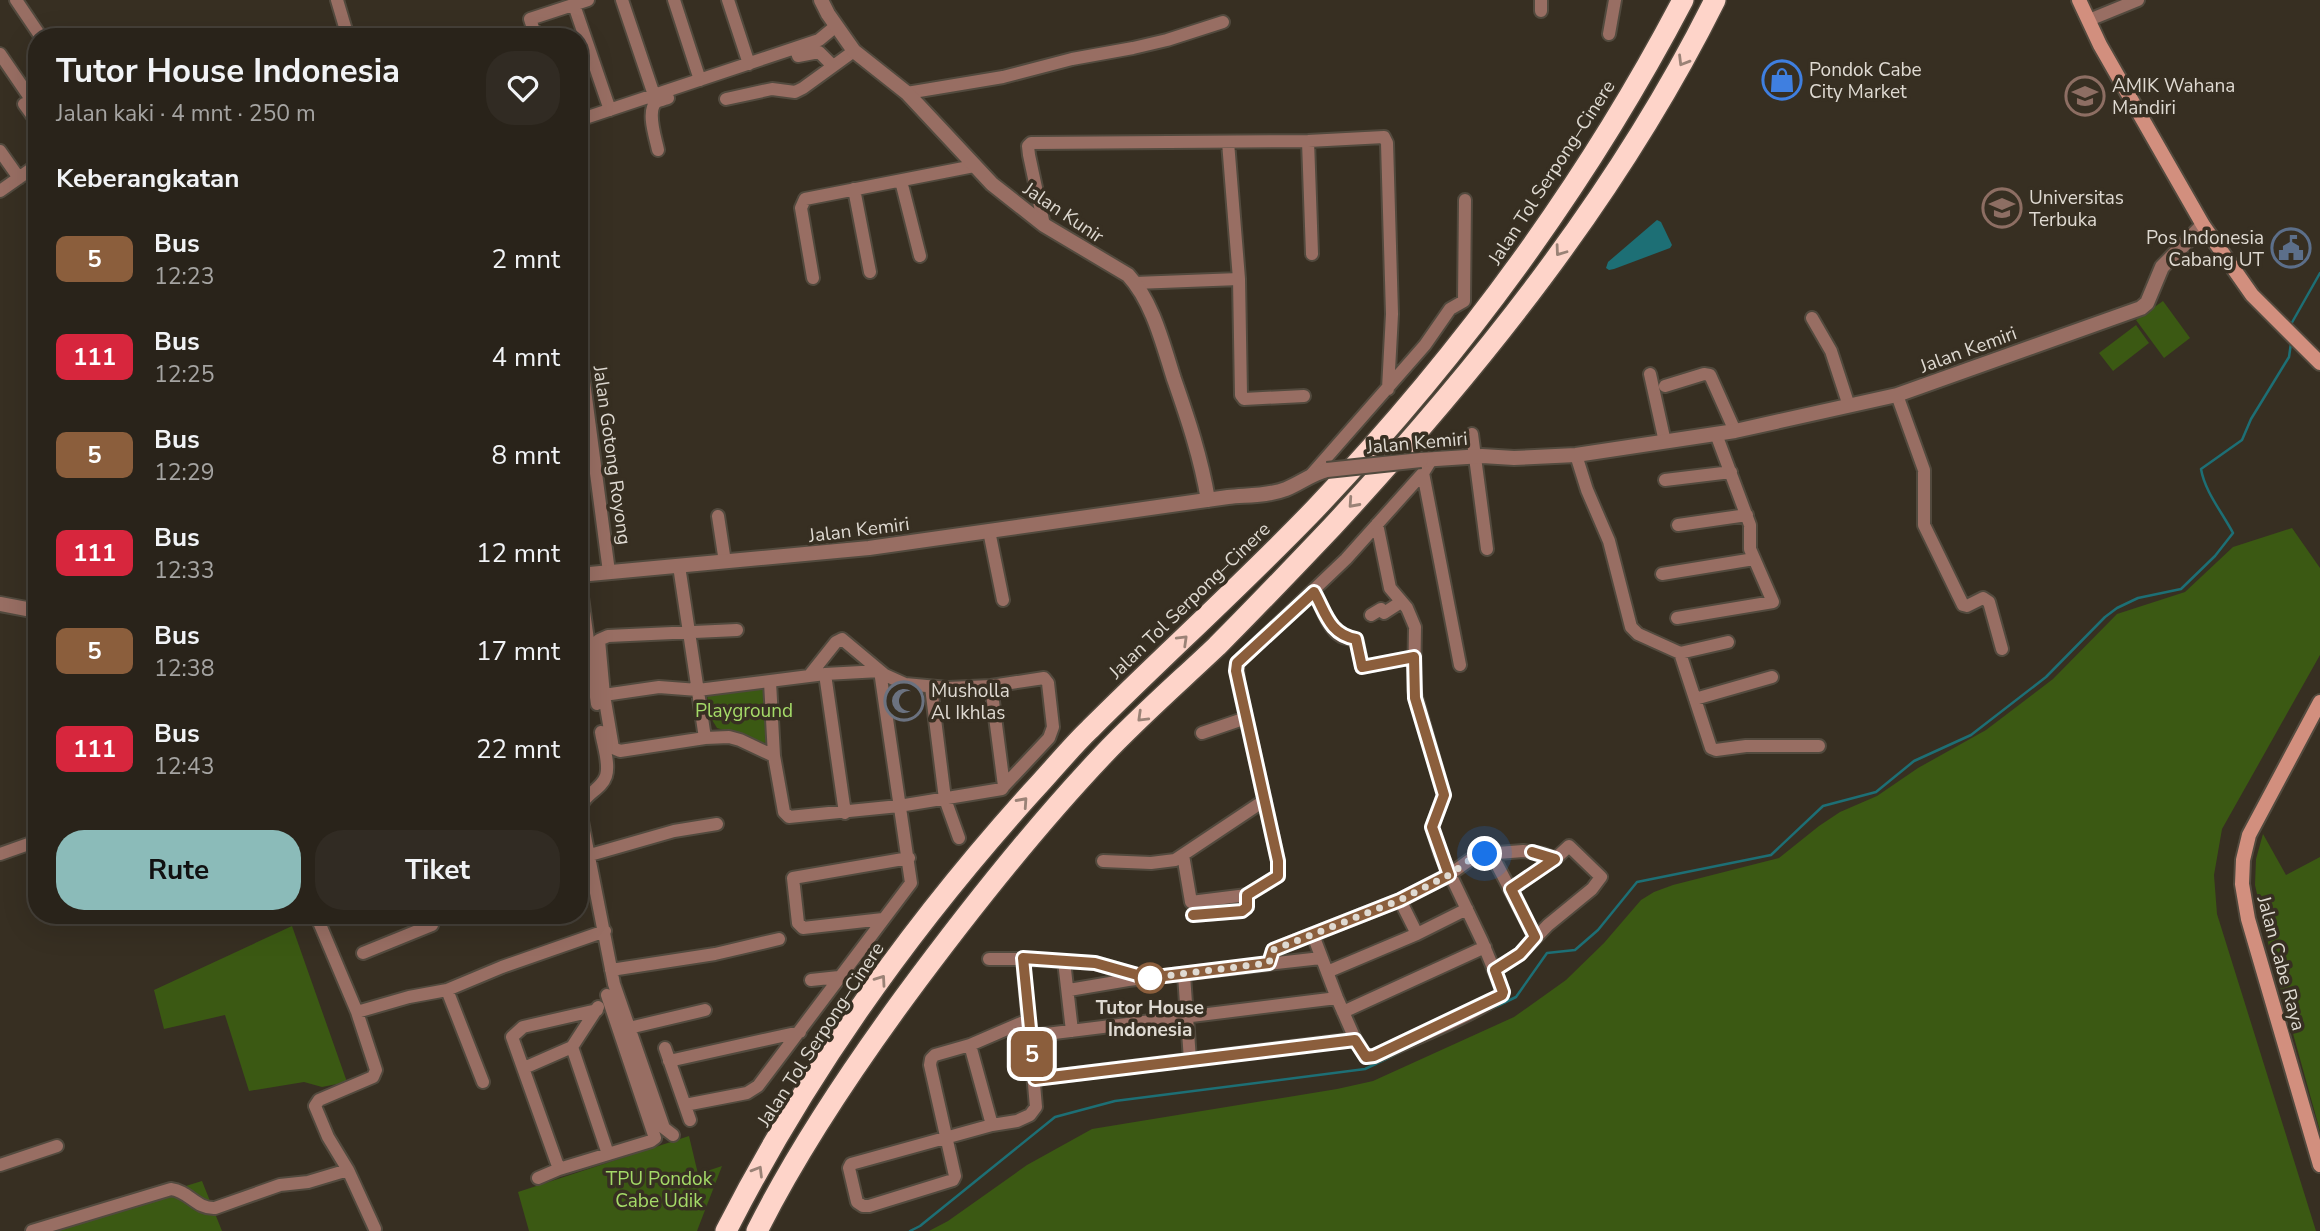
<!DOCTYPE html>
<html lang="id">
<head>
<meta charset="utf-8">
<style>
	body { margin:0; font-family:"Nunito Sans",sans-serif; background:#312b23; color:#f1f3f6; height:100vh; display:flex; flex-direction:column; font-size:26px; white-space:nowrap }
	* { box-sizing:border-box; margin:0 }
	p { font-size:23px; color:#a5a4a2 }
	.icon { flex:none; width:38px; height:38px; fill:none; stroke:currentColor; stroke-width:2; stroke-linecap:round; stroke-linejoin:round }
	.map { position:relative; flex:1; overflow:hidden }
	.side { position:absolute; left:28px; top:28px; width:560px; height:896px; display:flex; flex-direction:column; background:#29231a; border-radius:28px; box-shadow:0 7px 28px #0002,0 0 0 2px #454039 }
	.side>* { flex:none }
	.badge { padding:0 14px; border-radius:10px; font-size:24px; line-height:46px }
	.you { position:absolute; width:35px; height:35px; margin:-18px; border:5px solid #fff; border-radius:50%; background:#1a73e8; box-shadow:0 0 0 10px #1a73e833 }
	.map>.badge { position:absolute; translate:-50% -50%; box-shadow:0 0 0 4px #fff }
	h2 { padding:0 28px; font-size:26px; line-height:63px }
	.round { display:grid; place-items:center; flex:none; width:74px; height:74px; border-radius:28px; background:#312b23 }
	.head { display:flex; align-items:center; justify-content:space-between; height:119px; padding:0 28px }
	h1 { font-size:33px; font-weight:700; line-height:52px }
	.action { display:flex; gap:14px; margin-top:auto; padding:14px 28px }
	.action a { flex:1; height:80px; border-radius:28px; background:#8bbbb9; color:#111; font-size:28px; font-weight:700; line-height:80px; text-align:center }
	.action a+a { background:#312b23; color:#f1f3f6 }
	ul { padding:0; list-style:none }
	li { display:flex; align-items:center; gap:21px; height:98px; padding:0 28px }
	li div { flex:1 }
	li b { display:block; font-size:26px }
	li em { font-style:normal }
	li .badge { min-width:77px; font-weight:700; text-align:center }
	.map>svg:first-child { display:block }
</style>
</head>
<body>
<div class="map">
<svg width="2320" height="1231" viewBox="0 0 2320 1231">
	<rect width="100%" height="100%" fill="#372f22"/>
	<path fill="#3b5913" d="M 2163,301 L 2190,338 L 2164,358 L 2136,320 Z
		M 2136,325 L 2149,343 L 2113,371 L 2099,353 Z
		M 2292,528 L 2320,568 L 2320,655 L 2222,829 L 2214,875 L 2217,914 L 2316,1231 L 929,1231 L 948,1221 L 1027,1165 L 1092,1129 L 1337,1089 L 1373,1081 L 1514,1017 L 1566,980 L 1604,943 L 1641,900 L 1654,892 L 1673,885 L 1779,858 L 1819,826 L 1840,812 L 1877,796 L 1918,768 L 1986,730 L 2053,679 L 2117,614 L 2185,592 L 2233,547 Z
		M 764,683 L 768,744 L 717,728 L 709,715 L 707,693 Z
		M 2263,834 L 2286,875 L 2320,857 L 2320,1131 L 2269,947 L 2255,885 L 2256,859 Z
		M 292,926 L 347,1082 L 322,1087 L 304,1082 L 249,1091 L 225,1015 L 164,1029 L 154,990 Z
		M 689,1136 L 698,1174 L 722,1166 L 697,1231 L 529,1231 L 518,1192 Z
		M 202,1181 L 222,1231 L 39,1231 Z"/>
	<path fill="#1d6f75" d="M 1657,220 L 1661,222 L 1672,245 L 1670,248 L 1614,269 L 1609,270 L 1606,268 L 1608,262 Z"/>
	<g fill="none" stroke-linecap="round" stroke-linejoin="round">
		<path stroke="#1d6f75" stroke-width="2.5" d="M 2290,326 L 2320,273
			M 1487,1011 L 1516,997 L 1547,953 L 1575,950 L 1598,930 L 1637,882 L 1771,855 L 1823,806 L 1876,792 L 1914,761 L 1971,735 L 2046,677 L 2105,617 L 2117,608 L 2138,598 L 2181,589 L 2215,556 L 2233,533 C 2222,512 2205,492 2201,469 L 2242,440 L 2251,419 L 2289,357 L 2291,343
			M 910,1231 L 920,1226 L 1055,1117 L 1115,1101 L 1365,1069 L 1411,1047"/>
		<g stroke="#524a3e" stroke-width="16">
			<path id="minor" d="M 16,0 L 41,37
				M 337,0 L 348,37
				M 622,0 L 654,95
				M 674,0 L 700,80
				M 728,0 L 749,64
				M 1541,0 L 1541,11
				M 574,5 L 610,110
				M 2089,20 L 2138,0
				M 1609,34 L 1615,0
				M 536,37 L 530,19 L 588,0
				M 0,54 L 37,108
				M 798,56 L 819,52 L 833,66
				M 907,93 L 1003,77 L 1072,59 L 1133,48 L 1167,40 L 1223,22
				M 726,99 L 772,89 L 795,92 L 803,88 L 854,51
				M 24,104 L 37,122
				M 579,120 L 819,40 L 836,26
				M 1308,141 L 1312,254
				M 1228,142 L 1239,279 L 1241,395 L 1244,399 L 1304,396
				M 658,150 C 656,139 646,112 656,102 C 658,101 666,99 668,98
				M 0,151 L 19,178
				M 901,181 L 920,256
				M 854,189 L 870,272
				M 0,191 L 37,165
				M 1044,225 L 1029,155 L 1028,146 L 1031,143 L 1308,141 L 1384,137 L 1387,143 L 1392,314 L 1388,389
				M 813,278 L 801,208 L 805,199 L 974,166
				M 1135,283 L 1239,279
				M 1812,318 L 1831,351 L 1849,406
				M 579,344 L 609,572
				M 1650,374 L 1665,442
				M 1665,386 L 1704,374 L 1710,375 L 1735,431
				M 1897,395 L 1924,470 L 1924,525 L 1963,605 L 1967,606 L 1983,598 L 1989,602 L 2002,649
				M 1472,434 L 1487,549
				M 1576,455 L 1587,490 L 1609,541 L 1631,627 L 1638,634 L 1680,653 L 1711,748 L 1716,750 L 1746,746 L 1819,746
				M 1423,473 L 1460,665
				M 1312,474 L 1425,345 L 1450,309 L 1464,301 L 1465,200
				M 1665,480 L 1731,472
				M 718,516 L 725,562
				M 1678,525 L 1747,515
				M 989,531 L 1003,600
				M 679,566 L 705,738
				M 1662,574 L 1754,559
				M 579,576 L 597,704
				M 1314,591 C 1321,604 1328,629 1341,636 C 1347,639 1352,638 1357,641 L 1362,667 L 1414,657
				M 1371,615 L 1381,609 L 1384,613 L 1401,602
				M 1677,618 L 1773,602 L 1750,549 L 1750,525 L 1716,434
				M 737,630 L 608,636 L 599,640 L 604,695 L 613,748 L 620,751 L 705,738 L 729,737 L 740,740 L 774,756 L 784,812 L 789,817 L 899,806 L 1002,789 L 1004,786 L 991,686
				M 1680,653 L 1728,642
				M 825,674 L 845,813
				M 809,676 L 836,642 L 842,639 L 885,675 L 905,684 L 948,688 L 991,686 L 1044,678 L 1048,683 L 1053,727 L 1049,738 L 1004,786
				M 770,682 L 774,756
				M 931,687 L 945,799 L 959,838
				M 604,695 L 659,687 L 698,690 L 825,674 L 880,671 L 911,883 L 758,1086 L 747,1093 L 685,1105
				M 1695,699 L 1772,677
				M 601,732 C 603,745 610,764 606,776 C 601,791 582,794 580,811 L 614,984 L 664,1128 L 673,1135
				M 1202,733 L 1246,718
				M 1491,853 L 1535,937
				M 0,854 L 37,841
				M 590,855 L 674,831 L 717,824
				M 1183,855 L 1191,902 L 1247,895 L 1278,876 L 1278,861 L 1238,681 L 1237,663 L 1346,559 L 1423,473 L 1431,460
				M 1103,861 L 1151,863 L 1175,860 L 1265,800
				M 1400,900 L 1417,934
				M 1193,915 L 1242,911 L 1247,907 L 1247,895
				M 883,919 L 803,928 L 798,923 L 793,878 L 909,858
				M 1313,935 L 1337,998 L 1355,1039 L 1366,1057 L 1375,1056 C 1397,1046 1494,1007 1503,992 L 1482,941 L 1440,853 L 1432,827 L 1444,795 L 1414,690 L 1415,627 L 1407,608 L 1390,588 L 1377,524
				M 363,953 L 432,925 L 428,915
				M 989,959 L 1023,959 L 1095,963 L 1140,976
				M 1023,959 L 1036,1107 L 1030,1115 L 1017,1121 L 992,1125 L 851,1164 L 849,1168 L 857,1202 L 863,1206 L 869,1206 L 953,1180 L 955,1176 L 930,1065 L 931,1059 L 935,1055 L 970,1045 L 1028,1020
				M 1064,961 L 1072,1031
				M 1269,963 L 1273,950 L 1400,900 L 1449,875 L 1471,859 L 1485,854 L 1523,851 L 1543,854 L 1555,859
				M 611,970 L 715,954 L 779,939
				M 1495,970 L 1520,954 L 1548,925 L 1592,889 L 1601,877 L 1569,846 L 1555,859 L 1511,889
				M 1327,972 L 1417,934 L 1467,909
				M 1184,975 L 1190,1060
				M 811,980 L 839,977
				M 447,990 L 483,1082
				M 1069,990 L 1128,980 L 1321,958
				M 598,1007 L 572,1047 L 608,1154
				M 357,1012 L 409,997 L 447,990 L 502,967 L 605,931
				M 1343,1012 L 1485,947
				M 629,1028 L 705,1010
				M 1030,1036 L 1337,998
				M 970,1045 L 992,1125
				M 665,1048 L 690,1120
				M 669,1061 L 800,1032
				M 524,1068 L 572,1047
				M 1035,1079 L 1355,1039
				M 0,1165 L 57,1146
				M 559,1169 L 512,1037 L 523,1027 L 597,1010
				M 348,1170 L 375,1229
				M 538,1178 L 559,1169 L 651,1141 L 655,1138 L 607,995
				M 32,1231 L 171,1189 C 189,1191 196,1209 215,1208 L 280,1185 L 308,1182 L 348,1170 L 328,1137 L 315,1106 L 319,1100 L 373,1077 L 376,1070 L 357,1012 L 316,915"/>
		</g>
		<g stroke="#524a3e" stroke-width="18">
			<path id="tertiary" d="M 821,0 L 828,14 L 854,51 L 907,93 L 992,184 L 1044,225 L 1128,275 C 1153,302 1163,345 1174,379 C 1188,419 1201,458 1208,500
				M 1421,460 L 1482,456 L 1514,458 L 1576,455 L 1735,431 L 1897,395 L 2141,308 L 2147,303 L 2162,267 L 2203,225
				M 579,575 L 869,548 L 1228,497 C 1247,495 1268,496 1286,489 C 1301,483 1311,474 1327,470
				M 0,604 L 37,611"/>
		</g>
		<g stroke="#524a3e" stroke-width="18">
			<path id="secondary" d="M 2079,0 L 2100,45 L 2203,225 L 2252,295 L 2320,363
				M 2320,702 L 2249,835 L 2243,860 L 2242,884 L 2248,919 L 2320,1165"/>
		</g>
		<g stroke="#524a3e" stroke-width="24">
			<path id="motorway" d="M 726,1231 C 807,1072 912,925 1031,793 C 1051,772 1069,749 1090,729 C 1164,655 1242,585 1315,509 C 1460,356 1585,187 1683,0
				M 757,1231 C 798,1149 850,1072 904,998 C 966,914 1031,831 1103,755 C 1139,717 1179,682 1217,646 C 1256,607 1294,567 1332,527 C 1479,368 1618,195 1715,0"/>
		</g>
		<use href="#minor" stroke="#986e63" stroke-width="12"/>
		<use href="#tertiary" stroke="#986e63" stroke-width="14"/>
		<use href="#secondary" stroke="#d28f7e" stroke-width="14"/>
		<use href="#motorway" stroke="#fed4c9" stroke-width="21"/>
		<g stroke="#524a3e" stroke-width="18" stroke-linecap="butt">
			<path id="tertiary-bridge" d="M 1327,470 L 1421,460"/>
		</g>
		<use href="#tertiary-bridge" stroke="#986e63" stroke-width="14"/>
	</g>
	<defs><path id="oneway-chevron" d="M-2-3.5L2.5 0L-2 3.5" fill="none" stroke-width="1.6" stroke-linecap="round" stroke-linejoin="round" transform="scale(1.75)"/></defs>
	<g stroke="#9a8276">
		<use href="#oneway-chevron" transform="translate(1683 61) rotate(121)"/>
		<use href="#oneway-chevron" transform="translate(1560 251) rotate(126)"/>
		<use href="#oneway-chevron" transform="translate(1353 503) rotate(132)"/>
		<use href="#oneway-chevron" transform="translate(1183 640) rotate(-44)"/>
		<use href="#oneway-chevron" transform="translate(1142 717) rotate(136)"/>
		<use href="#oneway-chevron" transform="translate(1023 802) rotate(-48)"/>
		<use href="#oneway-chevron" transform="translate(881 980) rotate(-55)"/>
		<use href="#oneway-chevron" transform="translate(758 1171) rotate(-59)"/>
	</g>
	<g fill="none" stroke-linecap="round" stroke-linejoin="round">
		<g stroke="#fff" stroke-width="16">
			<path id="line" d="M 1193,915 L 1242,911 L 1247,907 L 1247,895 L 1278,876 L 1278,861 L 1236,671 L 1237,663 L 1314,592 C 1326,613 1329,634 1356,639 L 1362,667 L 1414,657 L 1415,698 L 1444,795 L 1432,827 L 1449,875 L 1400,900 L 1273,950 L 1269,963 L 1148,978 L 1095,963 L 1023,958 L 1035,1079 L 1355,1040 L 1366,1057 L 1374,1056 L 1502,995 L 1503,992 L 1495,970 L 1520,954 L 1535,937 L 1511,889 L 1555,859 L 1532,852"/>
		</g>
		<use href="#line" stroke="#8b5e3c" stroke-width="10"/>
		<path stroke="#dfdad2" stroke-width="7" stroke-dasharray="0 12.6" d="M 1150,978 L 1148,978 L 1269,963 L 1273,950 L 1400,900 L 1449,875 L 1471,859 L 1485,854"/>
	</g>
	<defs>
		<g id="shop-ring" transform="scale(2.0125)"><circle r="9.5" fill="#372f22" stroke="#3f7fe0" stroke-width="1.5"/><path d="M-5-2.5h2.3a2.7 3.5 0 0 1 5.4 0H5L5.5 6h-11ZM-1.5-2.5h3a1.5 2.3 0 0 0-3 0Z" fill="#3f7fe0"/></g>
		<g id="university-ring" transform="scale(2.0125)"><circle r="9.5" fill="#372f22" stroke="#8d6e63" stroke-width="1.5"/><path d="M0-5L7-2L0 1L-7-2ZM-4 1L0 2.5L4 1V4Q0 6-4 4Z" fill="#8d6e63"/></g>
		<g id="civic-ring" transform="scale(2.0125)"><circle r="9.5" fill="#372f22" stroke="#5c6f8a" stroke-width="1.5"/><path d="M-.6-6.5H3V-4.5H.6V-3L4-1V1h2V6H-6V1h2V-1L-.6-3ZM-1.2 2.5V6h2.4V2.5Z" fill="#5c6f8a"/></g>
		<g id="mosque-ring" transform="scale(2.0125)"><circle r="9.5" fill="#372f22" stroke="#6b7280" stroke-width="1.5"/><path d="M3.5-4.9A6 6 0 1 0 3.5 4.9A5 5 0 1 1 3.5-4.9Z" fill="#6b7280"/></g>
	</defs>
	<g fill-rule="evenodd">
		<use href="#shop-ring" x="1782" y="80"/>
		<use href="#university-ring" x="2085" y="96"/>
		<use href="#university-ring" x="2002" y="208"/>
		<use href="#civic-ring" x="2291" y="248"/>
		<use href="#mosque-ring" x="904" y="701"/>
	</g>
	<circle fill="#fff" stroke="#8b5e3c" stroke-width="3.5" cx="1150" cy="978" r="14"/>
	<g text-anchor="middle" stroke-width="7" stroke-linejoin="round" paint-order="stroke">
		<g font-size="19" fill="#dfdad2" stroke="#372f22" text-anchor="start">
			<text x="1809" y="76">Pondok Cabe<tspan x="1809" dy="22">City Market</tspan></text>
			<text x="2112" y="92">AMIK Wahana<tspan x="2112" dy="22">Mandiri</tspan></text>
			<text x="2029" y="204">Universitas<tspan x="2029" dy="22">Terbuka</tspan></text>
			<text x="2264" y="244" text-anchor="end">Pos Indonesia<tspan x="2264" dy="22">Cabang UT</tspan></text>
			<text x="931" y="697">Musholla<tspan x="931" dy="22">Al Ikhlas</tspan></text>
		</g>
		<g font-size="19" fill="#dfdad2" stroke="#372f22">
			<text transform="translate(1551 172) rotate(-57)" y="7">Jalan Tol Serpong–Cinere</text>
			<text transform="translate(1064 212) rotate(34)" y="7">Jalan Kunir</text>
			<text transform="translate(1968 349) rotate(-20)" y="7">Jalan Kemiri</text>
			<text transform="translate(1417 442) rotate(-5)" y="7">Jalan Kemiri</text>
			<text transform="translate(613 455) rotate(82)" y="7">Jalan Gotong Royong</text>
			<text transform="translate(859 529) rotate(-7)" y="7">Jalan Kemiri</text>
			<text transform="translate(1189 600) rotate(-44)" y="7">Jalan Tol Serpong–Cinere</text>
			<text transform="translate(2282 963) rotate(75)" y="7">Jalan Cabe Raya</text>
			<text transform="translate(820 1034) rotate(-57)" y="7">Jalan Tol Serpong–Cinere</text>
		</g>
		<g font-size="19" fill="#a4da68" stroke="#372f22">
			<text x="744" y="717">Playground</text>
			<text x="659" y="1185">TPU Pondok<tspan x="659" dy="22">Cabe Udik</tspan></text>
		</g>
		<g font-size="19" font-weight="bold" fill="#dfdad2" stroke="#372f22">
			<text x="1150" y="1014">Tutor House<tspan x="1150" dy="22">Indonesia</tspan></text>
		</g>
	</g>
</svg>
<div class="you" style="left:1485px;top:854px"></div>
<b class="badge" style="left:1032px;top:1054px;background:#8b5e3c;color:#fff">5</b>
<section class="side">
<div class="head"><div><h1>Tutor House Indonesia</h1><p>Jalan kaki · 4 mnt · 250 m</p></div><a class="round"><svg class="icon" aria-label="heart" viewBox="0 0 24 24"><path d="M12 20l-8-8c-3-5 5-10 8-4 3-6 11-1 8 4z"/></svg></a></div>
<h2>Keberangkatan</h2>
<ul>
<li><span class="badge" style="background:#8b5e3c;color:#fff">5</span><div><b>Bus</b><p>12:23</p></div><em>2 mnt</em></li>
<li><span class="badge" style="background:#d7263d;color:#fff">111</span><div><b>Bus</b><p>12:25</p></div><em>4 mnt</em></li>
<li><span class="badge" style="background:#8b5e3c;color:#fff">5</span><div><b>Bus</b><p>12:29</p></div><em>8 mnt</em></li>
<li><span class="badge" style="background:#d7263d;color:#fff">111</span><div><b>Bus</b><p>12:33</p></div><em>12 mnt</em></li>
<li><span class="badge" style="background:#8b5e3c;color:#fff">5</span><div><b>Bus</b><p>12:38</p></div><em>17 mnt</em></li>
<li><span class="badge" style="background:#d7263d;color:#fff">111</span><div><b>Bus</b><p>12:43</p></div><em>22 mnt</em></li>
</ul>
<div class="action"><a>Rute</a><a>Tiket</a></div>
</section>
</div>
</body>
</html>
